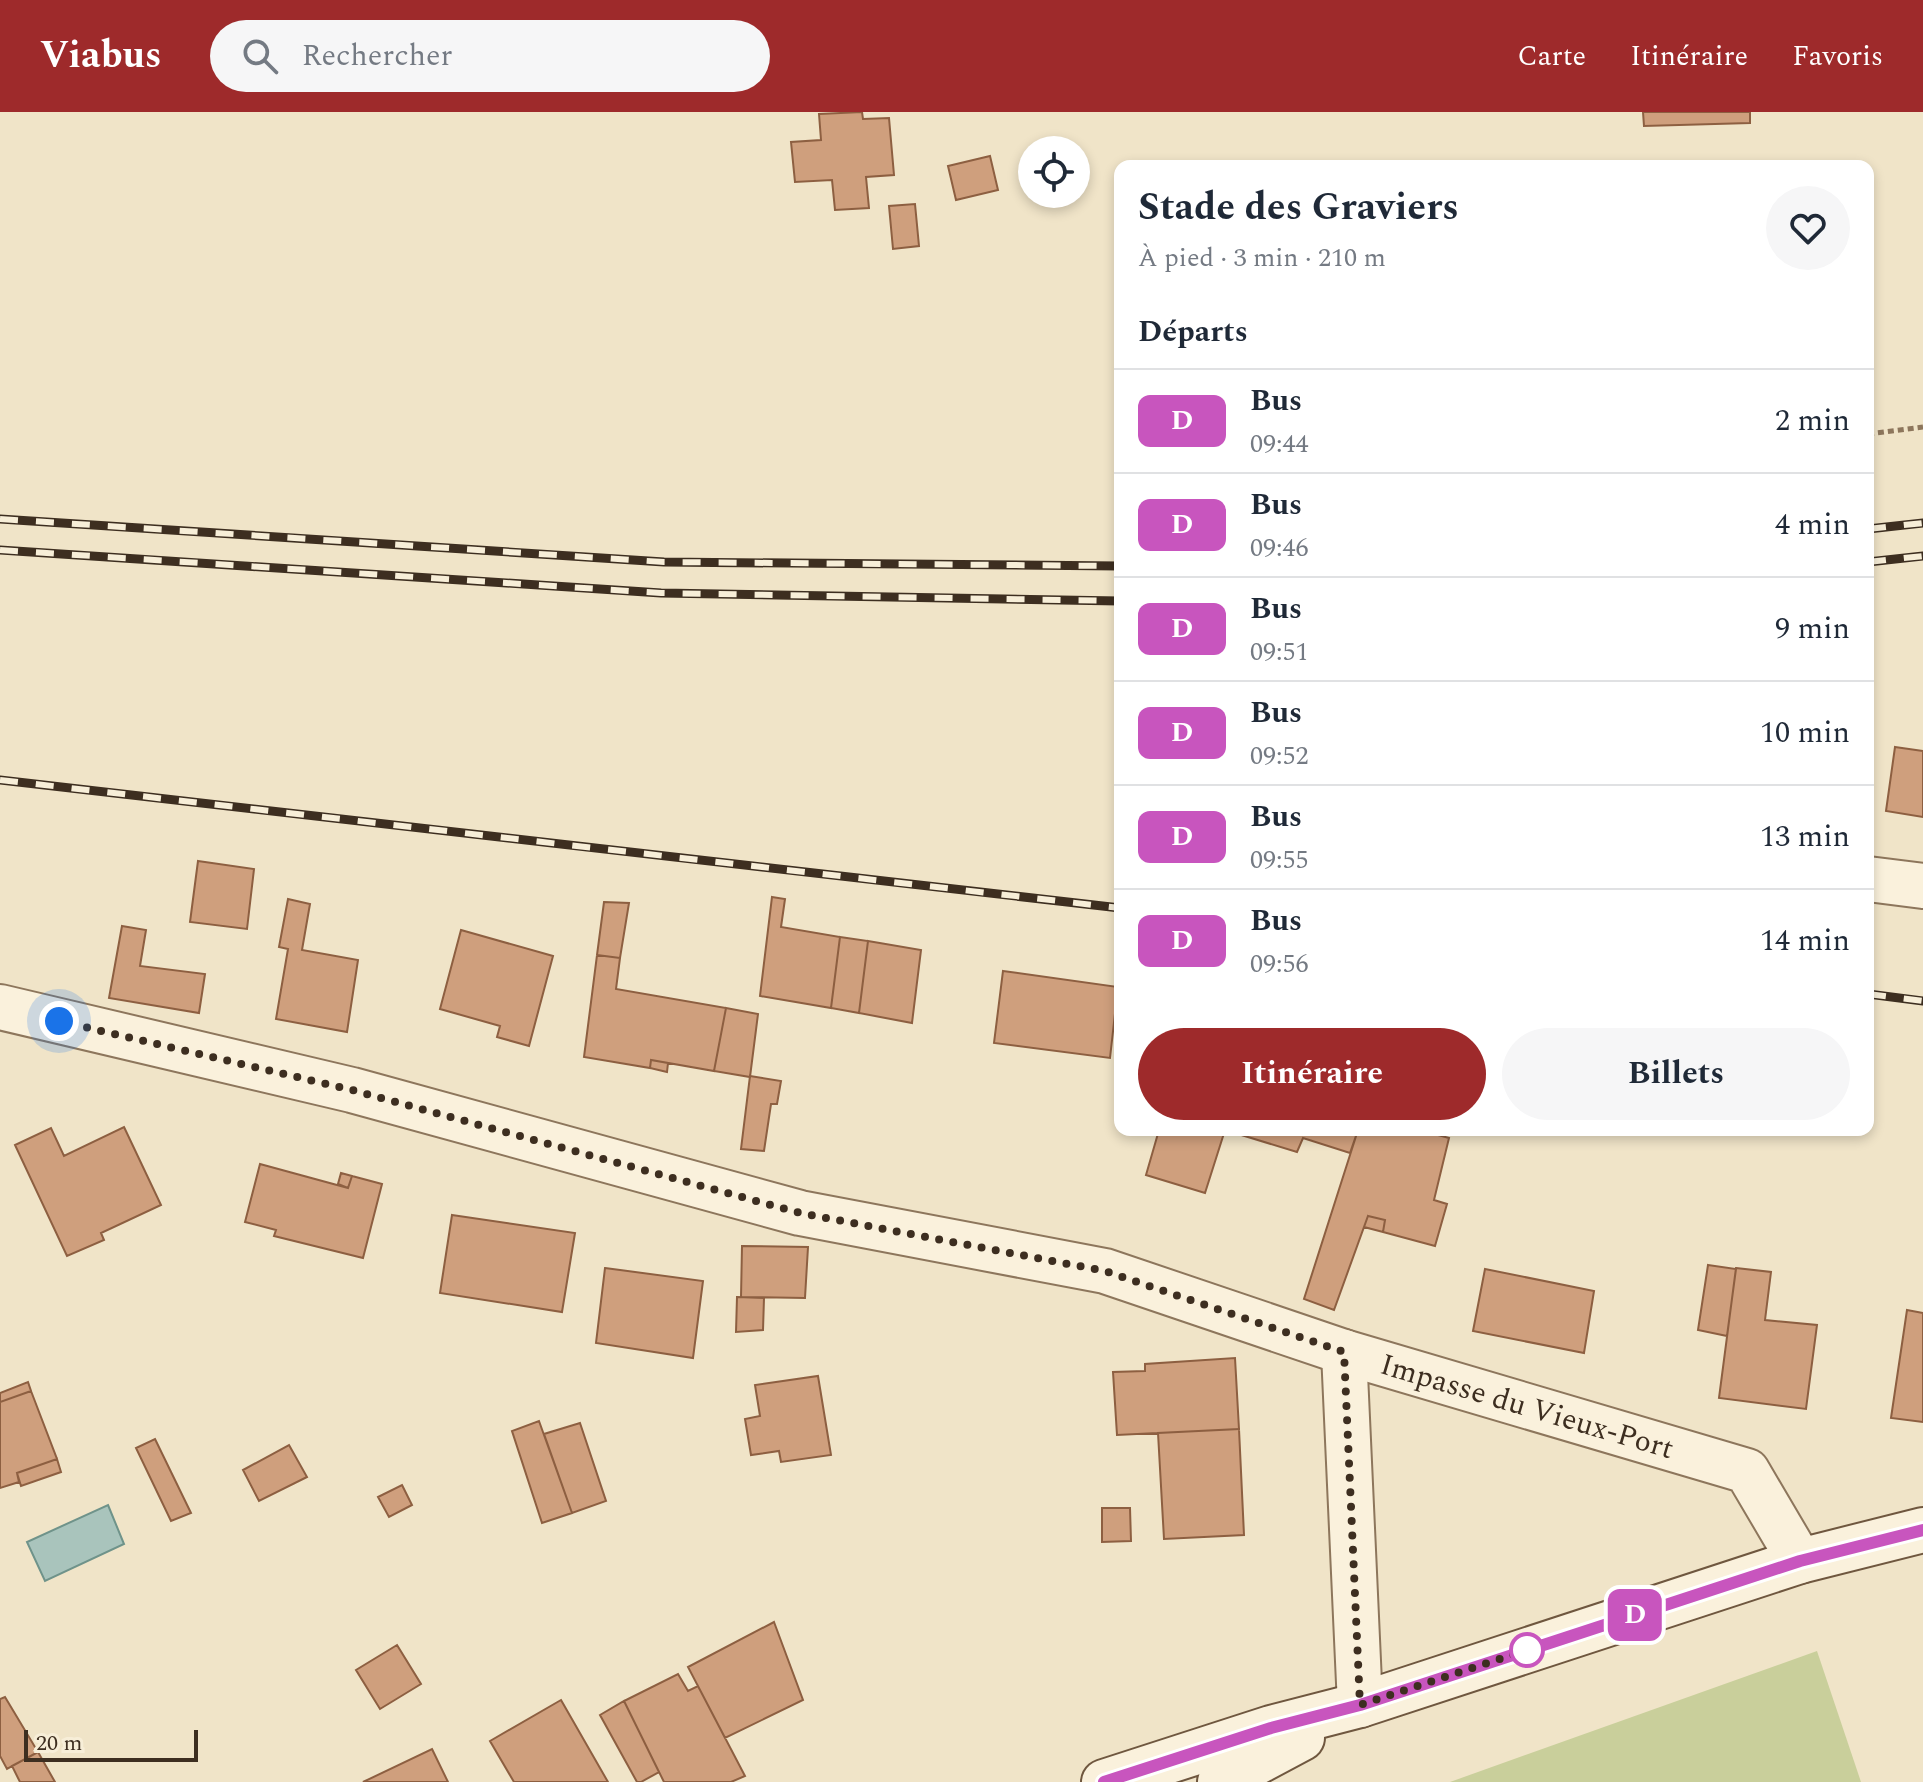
<!DOCTYPE html>
<html lang="fr">
<head>
<meta charset="utf-8">
<style>
	body { margin:0; font-family:Spectral,serif; background:#f6f6f7; color:#1f2937; height:100vh; display:flex; flex-direction:column; font-size:30px; white-space:nowrap }
	* { box-sizing:border-box; margin:0 }
	p { font-size:26px; color:#747a83 }
	.icon { flex:none; width:44px; height:44px; fill:none; stroke:currentColor; stroke-width:2; stroke-linecap:round; stroke-linejoin:round }
	.map { position:relative; flex:1; overflow:hidden }
	.panel { position:absolute; left:1114px; top:48px; width:760px; height:976px; display:flex; flex-direction:column; background:#fff; border-radius:16px; box-shadow:0 4px 12px #0003 }
	.panel>* { flex:none }
	.badge { padding:0 16px; border-radius:12px; font-size:28px; line-height:52px }
	.tools { position:absolute; left:1018px; top:24px; display:grid; gap:16px }
	.tools a { display:grid; place-items:center; width:72px; height:72px; border-radius:50%; background:#fff; box-shadow:0 4px 12px #0003; font-size:40px }
	.scale { position:absolute; left:24px; bottom:20px; width:174px; box-sizing:border-box; padding-left:8px; border:4px solid #3d2e20; border-top:0; font-size:22px; line-height:28px; white-space:nowrap; color:#3d2e20; -webkit-text-stroke:6px #f7eed8; paint-order:stroke }
	.you { position:absolute; width:40px; height:40px; margin:-20px; border:6px solid #fff; border-radius:50%; background:#1a73e8; box-shadow:0 0 0 12px #1a73e833 }
	.map>.badge { position:absolute; translate:-50% -50%; box-shadow:0 0 0 4px #fff }
	h2 { padding:0 24px; font-size:30px; line-height:72px }
	.round { display:grid; place-items:center; flex:none; width:84px; height:84px; border-radius:42px; background:#f6f6f7 }
	.head { display:flex; align-items:center; justify-content:space-between; height:136px; padding:0 24px }
	h1 { font-size:38px; font-weight:700; line-height:60px }
	.button { display:flex; gap:16px; margin-top:auto; padding:16px 24px }
	.button a { flex:1; height:92px; border-radius:48px; background:#9e2a2b; color:#fff; font-size:32px; font-weight:700; line-height:92px; text-align:center }
	.button a+a { background:#f6f6f7; color:#1f2937 }
	ul { padding:0; list-style:none }
	li { display:flex; align-items:center; gap:24px; height:104px; padding:0 24px; border-top:2px solid #e0e1e3 }
	li div { flex:1 }
	li b { display:block; font-size:30px }
	li em { font-style:normal }
	li .badge { min-width:88px; font-weight:700; text-align:center }
	header { display:flex; align-items:center; gap:48px; box-sizing:border-box; height:112px; padding:0 40px; background:#9e2a2b; color:#fff }
	header strong { font-size:38px }
	nav { display:flex; gap:44px; margin-inline-start:auto; font-size:28px }
	.search { width:560px; height:72px; background:#f6f6f7; display:flex; align-items:center; gap:20px; box-sizing:border-box; padding:0 28px; border-radius:44px; color:#747a83; font-size:30px }
	.map>svg:first-child { display:block }
</style>
</head>
<body>
<header>
<strong>Viabus</strong>
<div class="search"><svg class="icon" aria-label="search" viewBox="0 0 24 24"><circle cx="10" cy="10" r="6"/><path d="M15 15l6 6"/></svg>Rechercher</div>
<nav><a>Carte</a><a>Itinéraire</a><a>Favoris</a></nav>
</header>
<div class="map">
<svg width="1923" height="1670" viewBox="0 0 1923 1670">
	<rect width="100%" height="100%" fill="#f0e4c8"/>
	<path fill="#c9cf9b" d="M 1817,1539 L 1861,1670 L 1450,1670 Z"/>
	<path fill="#a9c4bc" stroke="#6f938a" stroke-width="2" d="M 108,1393 L 124,1432 L 45,1469 L 27,1430 Z"/>
	<path fill="#cf9f7d" stroke="#8d5f41" stroke-width="2" d="M 862,0 L 863,7 L 889,6 L 894,63 L 866,65 L 869,96 L 835,98 L 832,68 L 795,70 L 791,30 L 821,28 L 819,2 Z
		M 1643,0 L 1750,0 L 1750,11 L 1644,14 Z
		M 990,44 L 998,78 L 956,88 L 948,54 Z
		M 915,92 L 919,134 L 893,137 L 889,94 Z
		M 1895,635 L 1923,639 L 1923,705 L 1886,699 Z
		M 198,749 L 254,757 L 247,817 L 190,810 Z
		M 772,785 L 785,787 L 781,815 L 840,825 L 831,896 L 760,884 Z
		M 288,787 L 310,792 L 302,838 L 358,848 L 347,920 L 276,907 L 288,837 L 279,835 Z
		M 604,790 L 629,791 L 620,846 L 597,843 Z
		M 122,814 L 146,818 L 140,854 L 205,862 L 199,901 L 109,886 Z
		M 461,818 L 553,844 L 529,934 L 497,925 L 500,914 L 440,897 Z
		M 840,825 L 868,829 L 859,901 L 831,896 Z
		M 868,829 L 921,838 L 912,911 L 859,901 Z
		M 597,843 L 620,846 L 616,877 L 726,896 L 714,959 L 651,948 L 650,956 L 584,945 Z
		M 1003,859 L 1118,875 L 1110,946 L 994,931 Z
		M 726,896 L 758,902 L 750,965 L 714,959 Z
		M 651,948 L 668,951 L 667,960 L 650,956 Z
		M 750,964 L 781,969 L 777,992 L 771,992 L 764,1039 L 741,1037 Z
		M 124,1015 L 161,1093 L 101,1121 L 104,1128 L 67,1144 L 15,1033 L 51,1016 L 64,1044 Z
		M 1159,1018 L 1225,1018 L 1205,1081 L 1146,1063 Z
		M 1225,1018 L 1358,1018 L 1350,1041 L 1303,1026 L 1297,1040 Z
		M 1358,1018 L 1420,1018 L 1449,1026 L 1434,1088 L 1447,1092 L 1435,1134 L 1383,1120 L 1385,1108 L 1368,1104 L 1334,1198 L 1304,1187 Z
		M 260,1052 L 348,1076 L 352,1064 L 382,1072 L 363,1146 L 274,1124 L 276,1118 L 245,1110 Z
		M 341,1061 L 352,1064 L 348,1076 L 338,1072 Z
		M 452,1103 L 575,1121 L 562,1200 L 440,1181 Z
		M 1368,1104 L 1385,1108 L 1383,1120 L 1364,1115 Z
		M 742,1134 L 808,1135 L 805,1186 L 741,1185 Z
		M 1708,1153 L 1736,1157 L 1727,1224 L 1698,1218 Z
		M 605,1156 L 703,1169 L 693,1246 L 596,1231 Z
		M 1736,1156 L 1771,1160 L 1765,1208 L 1817,1213 L 1806,1297 L 1719,1286 Z
		M 1485,1157 L 1594,1179 L 1584,1241 L 1473,1219 Z
		M 737,1185 L 764,1186 L 763,1218 L 736,1220 Z
		M 1907,1198 L 1923,1201 L 1923,1310 L 1891,1306 Z
		M 1235,1246 L 1239,1317 L 1117,1323 L 1113,1260 L 1145,1259 L 1145,1252 Z
		M 818,1264 L 831,1343 L 781,1350 L 779,1339 L 751,1343 L 745,1307 L 760,1304 L 755,1273 Z
		M 28,1270 L 31,1279 L 0,1290 L 0,1281 Z
		M 31,1279 L 57,1347 L 17,1361 L 19,1370 L 0,1376 L 0,1290 Z
		M 539,1309 L 572,1401 L 542,1411 L 512,1319 Z
		M 580,1311 L 606,1389 L 572,1401 L 544,1322 Z
		M 1239,1317 L 1244,1423 L 1164,1427 L 1158,1321 Z
		M 155,1327 L 191,1401 L 171,1409 L 136,1336 Z
		M 289,1333 L 307,1365 L 259,1389 L 243,1358 Z
		M 57,1347 L 61,1360 L 21,1374 L 17,1361 Z
		M 402,1373 L 412,1393 L 389,1405 L 378,1385 Z
		M 1102,1396 L 1130,1396 L 1131,1429 L 1102,1430 Z
		M 774,1510 L 803,1588 L 725,1626 L 688,1555 Z
		M 397,1533 L 421,1572 L 380,1597 L 356,1558 Z
		M 678,1562 L 688,1579 L 698,1574 L 745,1664 L 731,1670 L 664,1670 L 624,1589 Z
		M 5,1585 L 38,1640 L 7,1657 L 0,1644 L 0,1587 Z
		M 561,1588 L 608,1670 L 514,1670 L 490,1629 Z
		M 624,1589 L 659,1660 L 641,1670 L 637,1670 L 600,1603 Z
		M 432,1637 L 448,1670 L 363,1670 Z
		M 38,1640 L 55,1670 L 20,1670 L 12,1654 Z"/>
	<g fill="none" stroke-linecap="round" stroke-linejoin="round">
		<g stroke="#8d765c" stroke-width="48">
			<g id="street">
				<path d="M 1868,767 L 1923,774"/>
				<path id="s1" d="M 0,895 L 352,978 L 800,1101 L 1105,1159 L 1344,1240 L 1747,1359 L 1800,1449"/>
				<path d="M 1344,1240 L 1360,1593"/>
			</g>
		</g>
		<g stroke="#6f573f" stroke-width="48">
			<path id="secondary" d="M 1104,1670 L 1271,1616 L 1360,1593 L 1800,1449 L 1923,1418
				M 1220,1670 L 1302,1626"/>
		</g>
		<path stroke="#8d765c" stroke-width="5" stroke-dasharray="6 4" stroke-linecap="butt" d="M 1868,322 L 1923,315"/>
		<use href="#street" stroke="#faf1dc" stroke-width="44"/>
		<use href="#secondary" stroke="#faf1dc" stroke-width="44"/>
		<g stroke="#3d2e20" stroke-width="9">
			<path id="rail" d="M 0,407 L 664,450 L 1120,454
				M 1868,417 L 1923,411
				M 0,438 L 661,481 L 1120,489
				M 1868,450 L 1923,444
				M 0,668 L 1120,796
				M 1868,882 L 1923,889"/>
		</g>
		<use href="#rail" stroke="#f7eed8" stroke-width="6" stroke-dasharray="18" stroke-linecap="butt"/>
	</g>
	<g fill="none" stroke-linecap="round" stroke-linejoin="round">
		<g stroke="#fff" stroke-width="18">
			<path id="line" d="M 1104,1670 L 1271,1616 L 1360,1593 L 1800,1449 L 1923,1418"/>
		</g>
		<use href="#line" stroke="#c855be" stroke-width="12"/>
		<path stroke="#3d2e20" stroke-width="8" stroke-dasharray="0 14.4" d="M 59,909 L 352,978 L 800,1101 L 1105,1159 L 1344,1240 L 1360,1593 L 1527,1538"/>
	</g>
	<circle fill="#fff" stroke="#c855be" stroke-width="4" cx="1527" cy="1538" r="16"/>
	<g text-anchor="middle" stroke-width="8" stroke-linejoin="round" paint-order="stroke">
		<g font-size="30" fill="#3d2e20" stroke="#f7eed8">
			<text dy="10" stroke="none"><textPath href="#s1" startOffset="1580">Impasse du Vieux-Port</textPath></text>
		</g>
	</g>
</svg>
<div class="tools">
<a><svg class="icon" aria-label="locate" viewBox="0 0 24 24"><circle cx="12" cy="12" r="6"/><path d="M12 2v4M12 18v4M2 12h4M18 12h4"/></svg></a>
</div>
<div class="scale">20 m</div>
<div class="you" style="left:59px;top:909px"></div>
<b class="badge" style="left:1635px;top:1503px;background:#c855be;color:#fff">D</b>
<section class="panel">
<div class="head"><div><h1>Stade des Graviers</h1><p>À pied · 3 min · 210 m</p></div><a class="round"><svg class="icon" aria-label="heart" viewBox="0 0 24 24"><path d="M12 20l-8-8c-3-5 5-10 8-4 3-6 11-1 8 4z"/></svg></a></div>
<h2>Départs</h2>
<ul>
<li><span class="badge" style="background:#c855be;color:#fff">D</span><div><b>Bus</b><p>09:44</p></div><em>2 min</em></li>
<li><span class="badge" style="background:#c855be;color:#fff">D</span><div><b>Bus</b><p>09:46</p></div><em>4 min</em></li>
<li><span class="badge" style="background:#c855be;color:#fff">D</span><div><b>Bus</b><p>09:51</p></div><em>9 min</em></li>
<li><span class="badge" style="background:#c855be;color:#fff">D</span><div><b>Bus</b><p>09:52</p></div><em>10 min</em></li>
<li><span class="badge" style="background:#c855be;color:#fff">D</span><div><b>Bus</b><p>09:55</p></div><em>13 min</em></li>
<li><span class="badge" style="background:#c855be;color:#fff">D</span><div><b>Bus</b><p>09:56</p></div><em>14 min</em></li>
</ul>
<div class="button"><a>Itinéraire</a><a>Billets</a></div>
</section>
</div>
</body>
</html>
